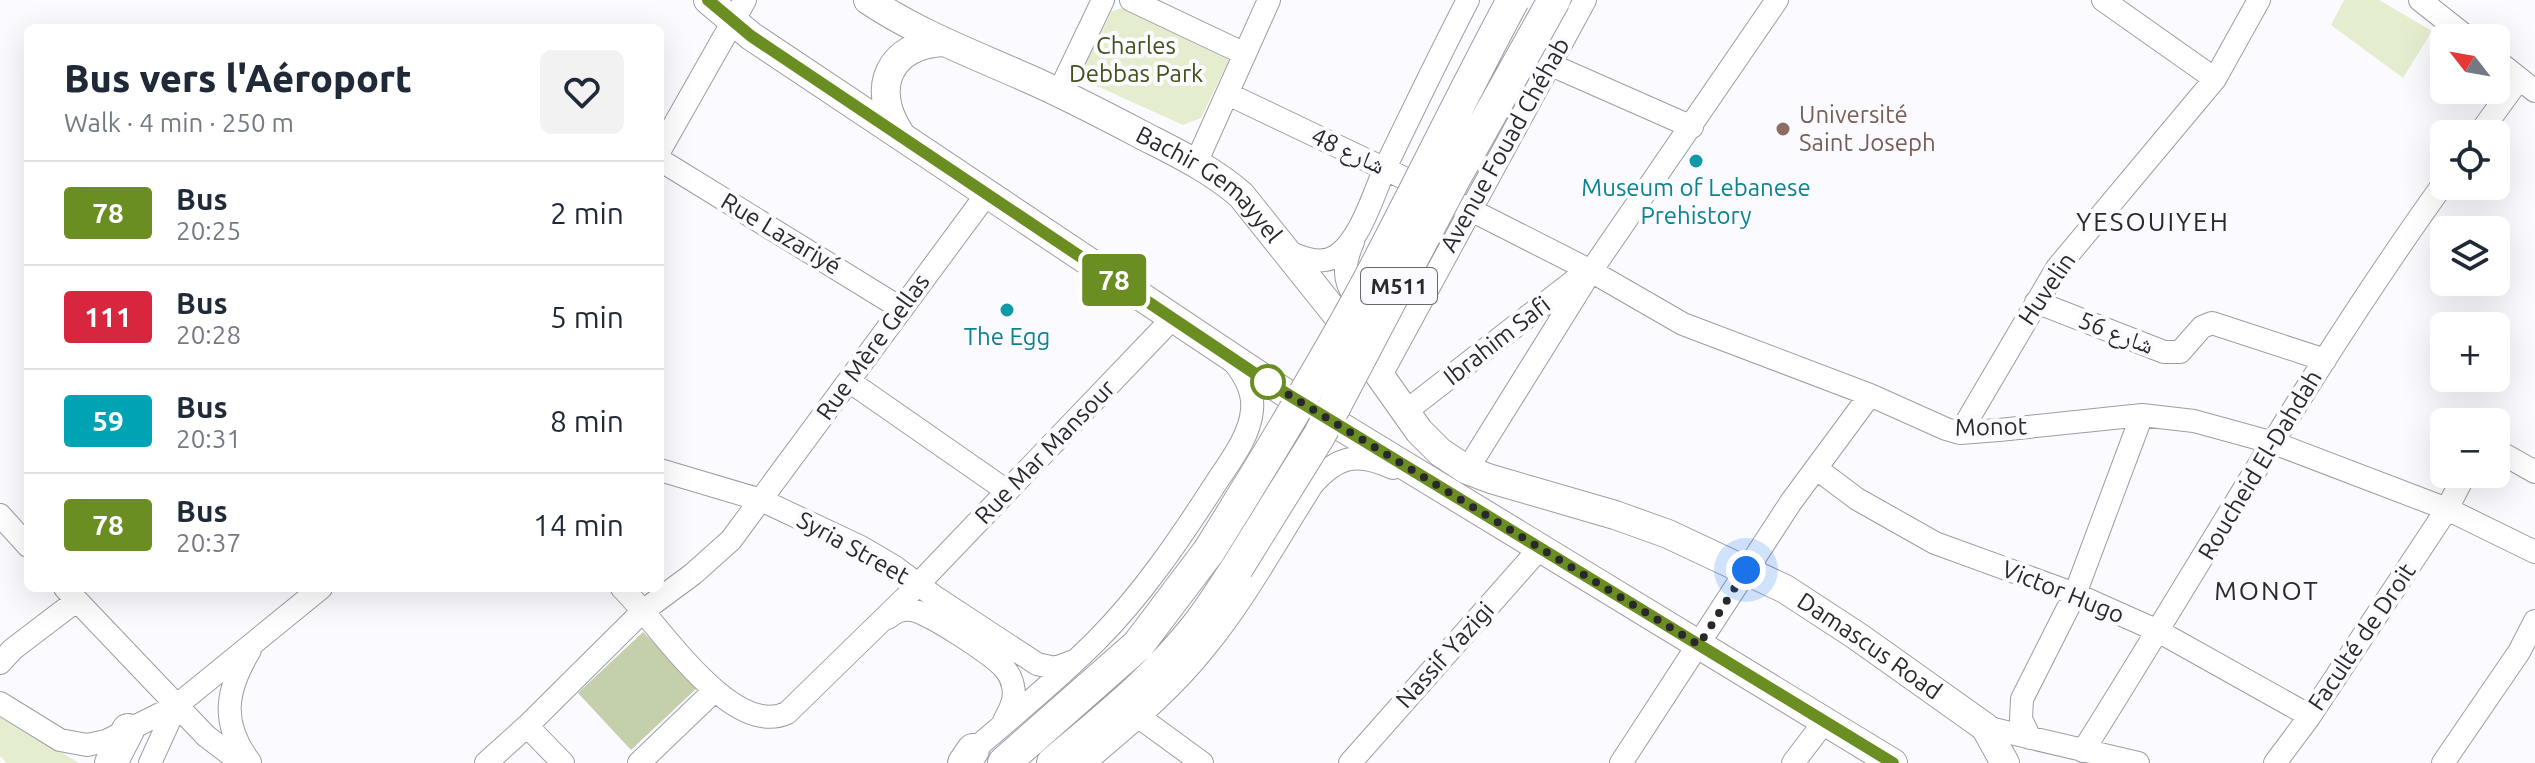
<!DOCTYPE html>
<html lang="en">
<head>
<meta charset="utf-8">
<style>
	body { margin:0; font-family:Ubuntu,"Noto Naskh Arabic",sans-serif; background:#f2f2f3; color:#1f2937; height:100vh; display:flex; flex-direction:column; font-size:30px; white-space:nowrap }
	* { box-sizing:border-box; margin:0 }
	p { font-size:26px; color:#747a83 }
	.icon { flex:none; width:44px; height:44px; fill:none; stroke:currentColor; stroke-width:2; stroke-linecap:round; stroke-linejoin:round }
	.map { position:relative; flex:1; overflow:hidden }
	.panel { position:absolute; left:24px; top:24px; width:640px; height:568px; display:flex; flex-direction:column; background:#fff; border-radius:12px; box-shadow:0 8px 32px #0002 }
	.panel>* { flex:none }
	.badge { padding:0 16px; border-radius:6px; font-size:28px; line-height:52px }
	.needle { width:52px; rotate:301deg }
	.controls { position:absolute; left:2430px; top:24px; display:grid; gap:16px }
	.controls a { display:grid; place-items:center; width:80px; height:80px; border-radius:12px; background:#fff; box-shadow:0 8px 32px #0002; font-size:40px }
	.you { position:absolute; width:40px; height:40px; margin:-20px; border:6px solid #fff; border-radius:50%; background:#1a73e8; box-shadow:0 0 0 12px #1a73e833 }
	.map>.badge { position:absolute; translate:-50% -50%; box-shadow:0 0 0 4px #fff }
	.round { display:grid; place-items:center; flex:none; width:84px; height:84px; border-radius:12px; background:#f2f2f3 }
	.summary { display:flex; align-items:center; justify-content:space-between; height:136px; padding:0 40px }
	h1 { font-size:38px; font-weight:800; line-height:60px }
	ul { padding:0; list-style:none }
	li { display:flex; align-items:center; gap:24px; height:104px; padding:0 40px; border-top:2px solid #e0e1e3 }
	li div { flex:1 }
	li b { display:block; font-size:30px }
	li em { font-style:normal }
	li .badge { min-width:88px; font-weight:700; text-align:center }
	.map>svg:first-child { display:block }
</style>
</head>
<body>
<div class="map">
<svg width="2535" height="763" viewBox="0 0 2535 763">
	<rect width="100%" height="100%" fill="#fbfbff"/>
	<path fill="#e4eecf" d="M 2344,0 L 2379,0 L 2432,31 L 2403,78 L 2331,25 Z
		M 1122,8 L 1229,60 L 1201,118 L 1183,125 L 1090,83 L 1084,66 L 1112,11 Z
		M 0,714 L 79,763 L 7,763 L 0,756 Z"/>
	<path fill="#c4d0ab" d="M 643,632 L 698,687 L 631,750 L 578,693 Z"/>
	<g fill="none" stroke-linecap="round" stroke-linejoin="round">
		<g stroke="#9d9ca5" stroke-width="24">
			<path id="minor" d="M 1131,0 L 1245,54
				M 2103,0 L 2215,79
				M 2420,0 L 2468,38
				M 2496,60 L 2535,91
				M 1549,64 L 1692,127
				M 1059,92 L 1103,0
				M 1228,94 L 1469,209 L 1591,271 L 1683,324 L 1870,395 L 1946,429 L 1960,433 L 1999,430 L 2142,415 L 2194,421 L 2274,443 L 2447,509 L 2535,552
				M 2479,134 L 2519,79
				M 660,150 L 745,0
				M 660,160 L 902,309
				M 1196,163 L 1269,0
				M 1353,242 C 1342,266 1342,291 1367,305
				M 1283,249 C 1299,257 1320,266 1336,256 C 1361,240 1374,192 1386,166 C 1413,110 1440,54 1468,0
				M 2036,302 L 2164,352 L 2180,352 L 2202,327 L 2212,323 L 2325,360
				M 1381,375 L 1585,0
				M 849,381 L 1007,491
				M 1405,412 L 1584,273
				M 1960,433 L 2057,268 L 2215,79 L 2259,0
				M 2496,450 L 2535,472
				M 1817,469 L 1857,499 L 1935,543 L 2075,594 L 2158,631 L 2310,716
				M 660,470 L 761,500 L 861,547 L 895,567 L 935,597 L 1037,664 L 1055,668 L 1074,661
				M 1467,470 L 1591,271 L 1777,0
				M 0,515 L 28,546
				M 65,588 L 206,736 L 231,755 L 250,763
				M 622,588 C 658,623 731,739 787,713 L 905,598 L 1172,319
				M 888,618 C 895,612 901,609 911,610 C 927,611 994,656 1005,669 C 1009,674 1012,680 1013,686 C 1016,699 1010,710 1004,721
				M 250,650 C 226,690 220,723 250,762
				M 0,663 L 13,649 L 76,601
				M 0,703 L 60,740 L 87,745 L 106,741 L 176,706 L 321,588
				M 1139,717 L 1202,763
				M 527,726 L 563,763
				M 1985,727 L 2138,763
				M 2030,738 L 2021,719 L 2022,699 L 2075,594 L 2142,415
				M 2083,751 C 2203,561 2313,365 2444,183
				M 963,759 C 1008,720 1054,683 1096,641 C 1142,595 1179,540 1214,486 C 1228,464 1250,437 1252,410 C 1254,391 1244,374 1232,360
				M 150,763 L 176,706
				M 486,763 L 527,726 L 643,611 L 693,574 L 731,540 L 986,195
				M 639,763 L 714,691
				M 1084,763 C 1126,727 1170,692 1204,649 C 1246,598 1277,540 1312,485 C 1338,455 1358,452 1393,468
				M 1350,763 L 1540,548
				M 1621,763 L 1791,502 L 1870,395
				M 1793,763 L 1825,721
				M 2275,763 L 2310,716 L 2447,509 L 2465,474
				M 2443,763 L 2519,652 L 2535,621"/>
		</g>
		<g stroke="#9d9ca5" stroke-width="30">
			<g id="major">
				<path d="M 708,0 L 751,36 L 1284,392 L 1893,763"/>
				<path id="s1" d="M 868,0 C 917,33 973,54 1027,78 C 1066,95 1104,115 1142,135 C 1177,153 1211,169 1241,195 L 1337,315 L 1419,431 L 1440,452 L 1467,470 L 1491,479 L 1615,515 L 1668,534 L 1785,589 L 1857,636 L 1985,727 L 2005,763"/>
				<path d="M 899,132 C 870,87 890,44 944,42"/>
			</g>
		</g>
		<g stroke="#9d9ca5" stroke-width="34">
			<path id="highway" d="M 111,763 L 128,730
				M 964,763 L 973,750
				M 1004,763 L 1138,645 L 1209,551
				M 1053,763 C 1104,720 1157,678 1198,625 C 1212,607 1224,587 1237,568"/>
		</g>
		<use href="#minor" stroke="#fff" stroke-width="22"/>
		<use href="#major" stroke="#fff" stroke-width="28"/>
		<use href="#highway" stroke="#fff" stroke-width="32"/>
		<g stroke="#9d9ca5" stroke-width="34" stroke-linecap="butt">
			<path id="highway-bridge" d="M 1209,551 C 1262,466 1314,381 1362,293 C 1414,196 1461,97 1513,0
				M 1237,568 L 1319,436 L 1454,179 L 1554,0"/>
		</g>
		<use href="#highway-bridge" stroke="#fff" stroke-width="32"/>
	</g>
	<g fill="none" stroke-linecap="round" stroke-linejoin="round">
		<g stroke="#fff" stroke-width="18">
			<path id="line" d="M 708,0 L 751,36 L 1266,381 L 1893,763"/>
		</g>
		<use href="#line" stroke="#6b8e23" stroke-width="12"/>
		<path stroke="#29282c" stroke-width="8" stroke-dasharray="0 14.4" d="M 1268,382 L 1266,381 L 1699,645 L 1746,570"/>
	</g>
	<circle fill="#8d6e63" stroke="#fbfbff" stroke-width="3" cx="1783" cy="129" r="8"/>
	<g fill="#0f9aa8" stroke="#fbfbff" stroke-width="3">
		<circle cx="1696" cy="161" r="8"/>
		<circle cx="1007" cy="310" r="8"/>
	</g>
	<circle fill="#fff" stroke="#6b8e23" stroke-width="4" cx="1268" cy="382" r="16"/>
	<g text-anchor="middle" stroke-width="8" stroke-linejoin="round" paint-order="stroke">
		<rect fill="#fbfbff" stroke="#68676b" stroke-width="2" x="1361" y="268" width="76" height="36" rx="6"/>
		<g font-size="22" font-weight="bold" fill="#29282c">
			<text x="1399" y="294">M511</text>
		</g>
		<g font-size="24" fill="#44521a" stroke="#fbfbff">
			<text x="1136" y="54">Charles<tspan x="1136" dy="28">Debbas Park</tspan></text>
		</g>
		<g font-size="24" fill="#785e54" stroke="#fbfbff" text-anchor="start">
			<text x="1799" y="123">Université<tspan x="1799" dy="28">Saint Joseph</tspan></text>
		</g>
		<g font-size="24" fill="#29282c" stroke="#fbfbff">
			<text transform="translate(1505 145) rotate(-61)" y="8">Avenue Fouad Chéhab</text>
			<text transform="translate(1348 151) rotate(25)" y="8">شارع 48</text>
			<text dy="8" stroke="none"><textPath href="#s1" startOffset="390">Bachir Gemayyel</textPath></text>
			<text transform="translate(781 234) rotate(31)" y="8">Rue Lazariyé</text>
			<text transform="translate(2047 289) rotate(-56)" y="8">Huvelin</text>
			<text transform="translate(2116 333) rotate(21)" y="8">شارع 56</text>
			<text transform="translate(1497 341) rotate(-38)" y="8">Ibrahim Safi</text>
			<text transform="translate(873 347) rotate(-54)" y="8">Rue Mère Gellas</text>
			<text transform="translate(1991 427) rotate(-1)" y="8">Monot</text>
			<text transform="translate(1045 452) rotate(-46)" y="8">Rue Mar Mansour</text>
			<text transform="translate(2260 465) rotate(-59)" y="8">Roucheid El-Dahdah</text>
			<text transform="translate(853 548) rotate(29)" y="8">Syria Street</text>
			<text transform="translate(2063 592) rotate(22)" y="8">Victor Hugo</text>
			<text transform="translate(2362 637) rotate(-56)" y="8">Faculté de Droit</text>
			<text dy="8" stroke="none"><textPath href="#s1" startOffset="1222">Damascus Road</textPath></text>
			<text transform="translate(1445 655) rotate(-48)" y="8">Nassif Yazigi</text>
		</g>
		<g font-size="24" fill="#0d838f" stroke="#fbfbff">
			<text x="1696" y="196">Museum of Lebanese<tspan x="1696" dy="28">Prehistory</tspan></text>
			<text x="1007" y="345">The Egg</text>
		</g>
		<g font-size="26" letter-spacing="2" fill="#29282c" stroke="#fbfbff">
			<text x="2153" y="231">YESOUIYEH</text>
			<text x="2267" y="600">MONOT</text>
		</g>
	</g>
</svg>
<div class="controls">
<a><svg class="needle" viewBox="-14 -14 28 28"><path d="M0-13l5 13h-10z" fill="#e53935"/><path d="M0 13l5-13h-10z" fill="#747a83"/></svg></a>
<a><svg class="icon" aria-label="locate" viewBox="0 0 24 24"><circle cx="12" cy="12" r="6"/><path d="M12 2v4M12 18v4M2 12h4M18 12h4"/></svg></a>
<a><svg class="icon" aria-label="layers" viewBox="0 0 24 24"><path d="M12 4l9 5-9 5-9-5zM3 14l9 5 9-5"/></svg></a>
<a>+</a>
<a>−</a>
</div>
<div class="you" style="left:1746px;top:570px"></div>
<b class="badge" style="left:1114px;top:280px;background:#6b8e23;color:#fff">78</b>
<section class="panel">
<div class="summary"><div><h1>Bus vers l'Aéroport</h1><p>Walk · 4 min · 250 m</p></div><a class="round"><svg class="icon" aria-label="heart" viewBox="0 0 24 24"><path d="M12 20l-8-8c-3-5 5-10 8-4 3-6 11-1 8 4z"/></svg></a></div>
<ul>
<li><span class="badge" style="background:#6b8e23;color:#fff">78</span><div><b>Bus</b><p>20:25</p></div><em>2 min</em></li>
<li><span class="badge" style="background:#d7263d;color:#fff">111</span><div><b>Bus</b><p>20:28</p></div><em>5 min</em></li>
<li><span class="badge" style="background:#00a3b4;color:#fff">59</span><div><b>Bus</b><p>20:31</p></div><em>8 min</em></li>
<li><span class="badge" style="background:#6b8e23;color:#fff">78</span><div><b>Bus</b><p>20:37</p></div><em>14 min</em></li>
</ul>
</section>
</div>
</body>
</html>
